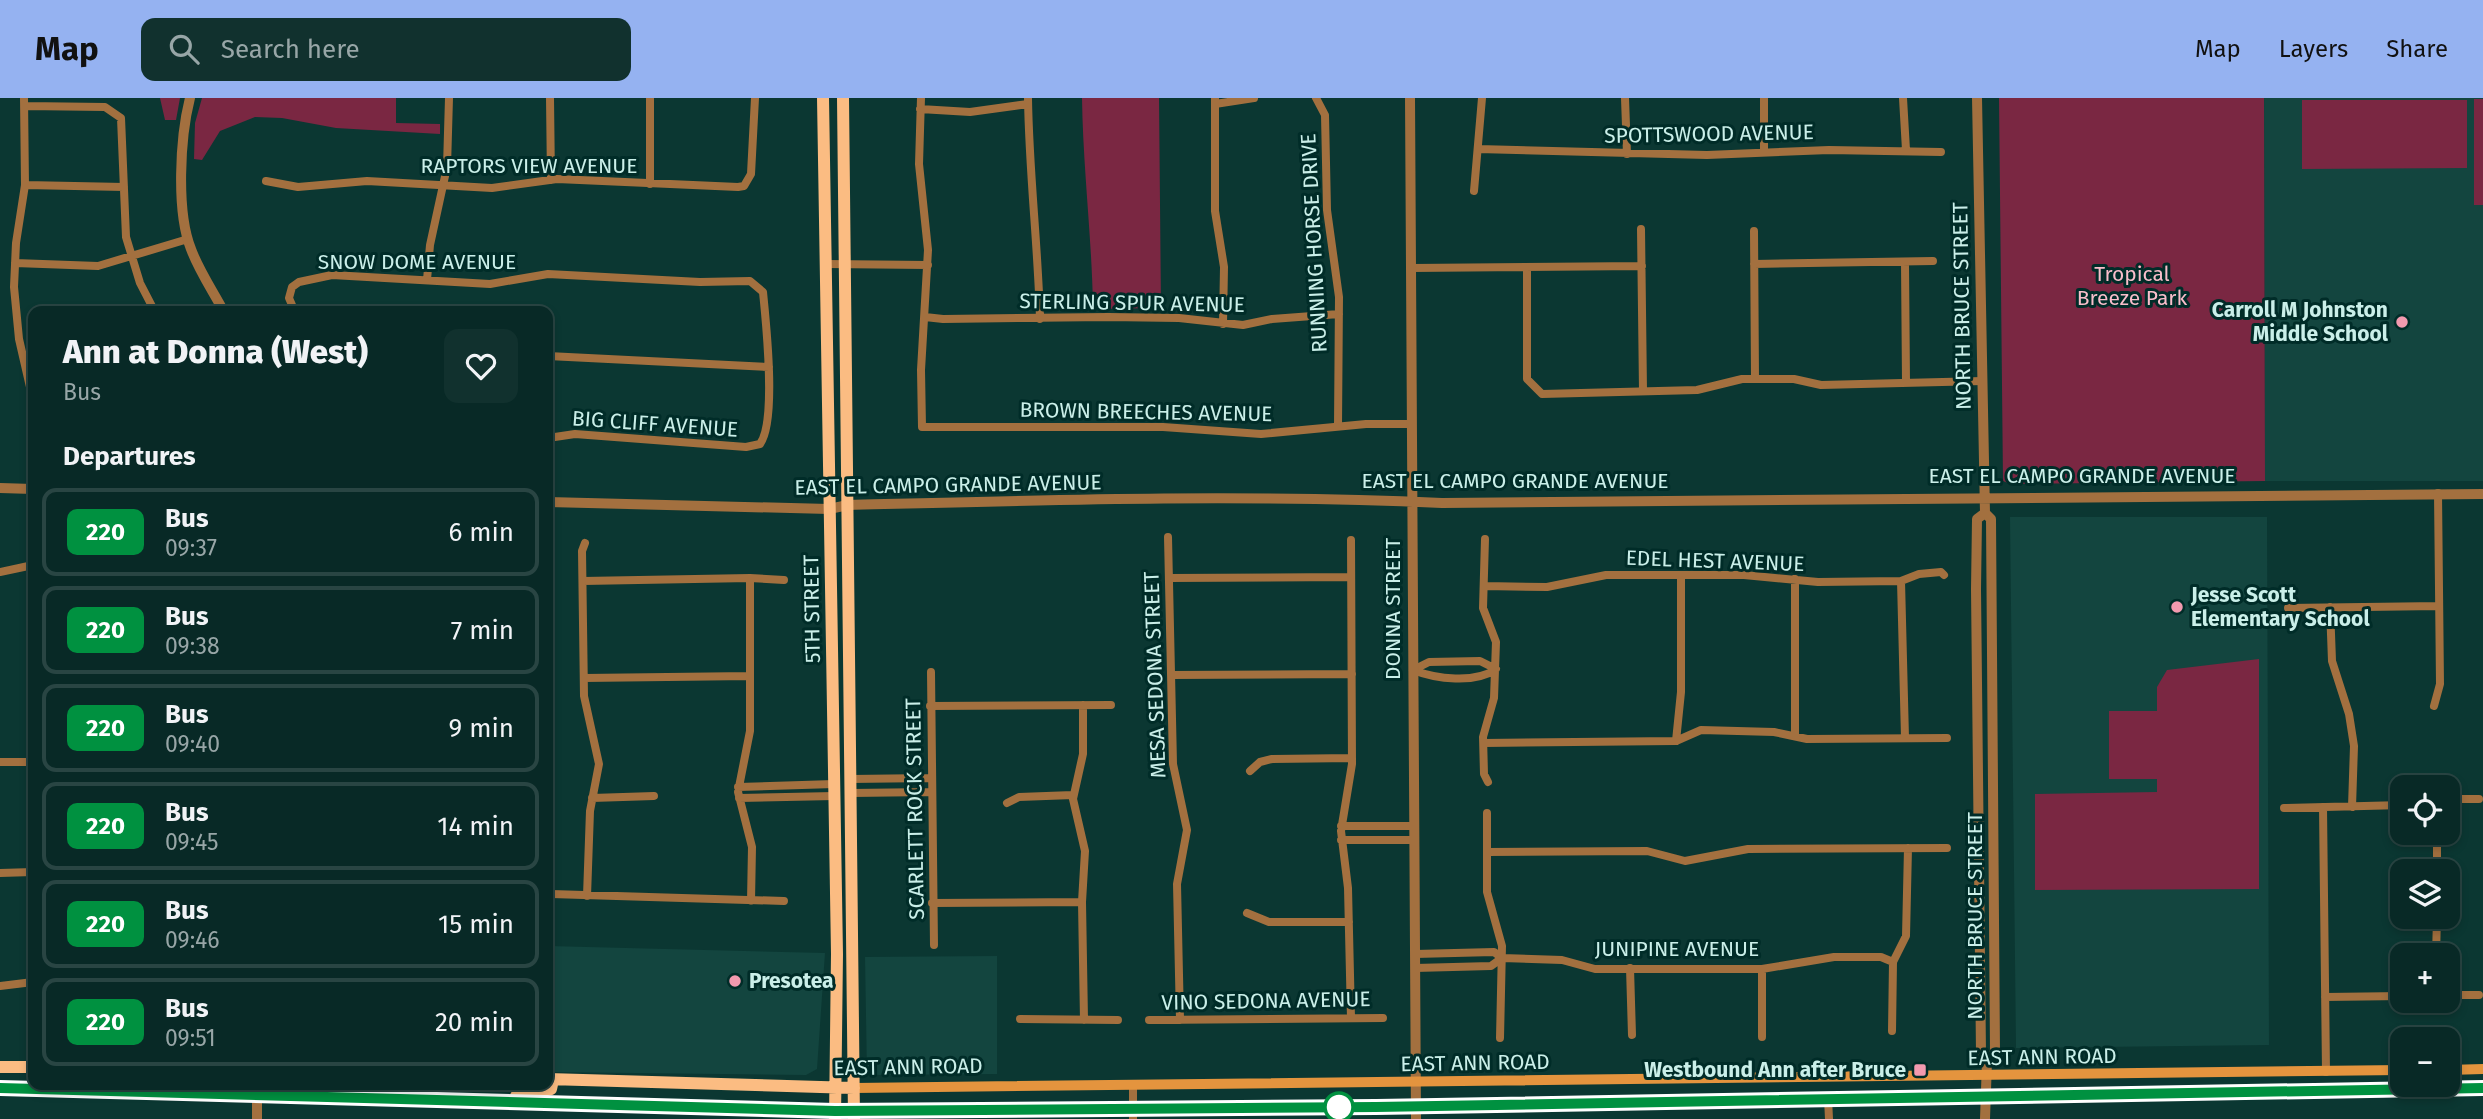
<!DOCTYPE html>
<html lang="en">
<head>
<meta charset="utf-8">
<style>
	body { margin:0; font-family:"Fira Sans",sans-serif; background:#11312e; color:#f1f3f6; height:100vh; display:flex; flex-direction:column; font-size:26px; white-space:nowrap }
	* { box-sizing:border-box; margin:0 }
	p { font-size:23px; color:#98a6a7 }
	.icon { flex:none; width:38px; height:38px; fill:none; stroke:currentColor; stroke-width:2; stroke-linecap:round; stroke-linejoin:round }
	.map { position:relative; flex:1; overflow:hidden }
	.side { position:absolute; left:28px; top:208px; width:525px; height:784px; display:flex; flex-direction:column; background:#082926; border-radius:14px; box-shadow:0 4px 10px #0003,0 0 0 2px #294543 }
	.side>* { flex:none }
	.badge { padding:0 14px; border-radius:10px; font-size:24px; line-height:46px }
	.fabs { position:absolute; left:2390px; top:677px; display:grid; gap:14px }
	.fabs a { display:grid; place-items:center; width:70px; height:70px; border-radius:14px; background:#082926; box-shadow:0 4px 10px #0003,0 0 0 2px #294543; font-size:35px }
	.map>.badge { position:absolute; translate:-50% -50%; box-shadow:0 0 0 4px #fff }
	h2 { padding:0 35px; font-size:26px; line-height:63px }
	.round { display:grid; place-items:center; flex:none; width:74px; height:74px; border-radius:14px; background:#11312e }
	.overview { display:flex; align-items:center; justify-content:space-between; height:119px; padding:0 35px }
	h1 { font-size:33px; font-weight:800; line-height:52px }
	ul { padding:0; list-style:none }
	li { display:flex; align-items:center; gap:21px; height:88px; margin:0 14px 10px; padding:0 21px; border:4px solid #294543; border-radius:14px }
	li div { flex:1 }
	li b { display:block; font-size:26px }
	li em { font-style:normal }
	li .badge { min-width:77px; font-weight:700; text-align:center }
	header { display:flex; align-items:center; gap:42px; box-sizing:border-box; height:98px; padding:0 35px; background:#95b2f1; color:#111 }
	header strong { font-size:33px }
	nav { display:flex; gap:38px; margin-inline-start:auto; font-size:24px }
	.search { width:490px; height:63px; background:#11312e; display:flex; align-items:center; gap:18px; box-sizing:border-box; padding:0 24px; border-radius:14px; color:#98a6a7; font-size:26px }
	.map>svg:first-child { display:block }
</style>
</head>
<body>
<header>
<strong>Map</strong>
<div class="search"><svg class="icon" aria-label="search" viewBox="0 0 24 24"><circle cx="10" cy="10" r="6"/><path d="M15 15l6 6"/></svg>Search here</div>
<nav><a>Map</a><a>Layers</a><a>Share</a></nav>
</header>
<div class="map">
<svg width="2483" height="1021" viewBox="0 0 2483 1021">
	<rect width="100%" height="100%" fill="#0b3732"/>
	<path fill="#13453f" d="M 2264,0 L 2483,0 L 2483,383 L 2265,383 Z
		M 2010,419 L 2267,419 L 2269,947 L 2016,950 Z
		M 548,848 L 825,855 L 817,971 L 806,977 L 548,974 Z
		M 997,858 L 997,976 L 867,977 L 865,859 Z"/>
	<path fill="#7a2742" d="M 160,0 L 180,0 L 176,22 L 165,22 Z
		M 202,0 L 396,0 L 396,25 L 440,26 L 440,36 L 336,30 L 282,20 L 255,19 L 220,33 L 202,62 L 194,61 L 195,25 Z
		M 1082,0 L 1159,0 L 1161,210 L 1093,211 C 1092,140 1083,71 1082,0 Z
		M 1999,0 L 2264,0 L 2265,383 L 2010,386 L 2003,383 Z
		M 2474,1 L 2483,1 L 2483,107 L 2474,107 Z
		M 2302,2 L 2467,2 L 2467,70 L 2302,71 Z
		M 2259,561 L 2259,791 L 2035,792 L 2035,696 L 2157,694 L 2157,681 L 2109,681 L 2109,613 L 2157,613 L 2157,589 L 2167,572 Z"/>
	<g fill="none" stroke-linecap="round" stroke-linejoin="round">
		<path stroke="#a3703f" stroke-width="8" d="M 24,0 L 25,87 L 16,145 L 14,189 L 19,241 L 33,302
			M 550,0 L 551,82
			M 650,0 L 650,86
			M 921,0 L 919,66 L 928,152 L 921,272 L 922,329 L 1163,329 L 1261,336 L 1366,326 L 1411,326
			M 1028,0 C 1029,74 1038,147 1040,221
			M 1215,0 L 1215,113 L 1224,169 L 1223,226
			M 1316,0 L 1325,17 L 1327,112 L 1339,199 L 1338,328
			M 1625,0 L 1627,56
			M 1764,0 L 1764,54
			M 1903,0 L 1906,52
			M 1215,6 L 1254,0
			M 25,8 L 105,9 L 121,20 L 126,139 L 140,185 L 155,214
			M 920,11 L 970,14 L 1028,6
			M 1478,51 L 1707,57 L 1829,52 L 1941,54
			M 266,83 L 298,89 L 367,83 L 492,90 L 557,81 L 738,89 L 744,88 L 751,76 L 755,0
			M 25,87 L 124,89
			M 1474,93 L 1482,0
			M 1641,131 L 1643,293
			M 1754,133 L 1755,281
			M 15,165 L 98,168 L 188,141
			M 1905,165 L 1906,285
			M 826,166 L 928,167
			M 1754,166 L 1933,163
			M 1527,169 L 1527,281 L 1542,296 L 1697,292 L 1742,281 L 1794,281 L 1821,287 L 1983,283
			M 1412,170 L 1642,168
			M 427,182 L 430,147 L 447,69 L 449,0
			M 295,214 L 289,200 L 292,189 L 299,184 L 332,177 L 490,186 L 548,176 L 700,184 L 750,183 L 763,194 C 766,225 777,323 760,346 L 746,349 L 575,336 L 548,340
			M 925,219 L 943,221 L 1108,219 L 1179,220 L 1243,227 L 1272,221 L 1339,216
			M 548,258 L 769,269
			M 1168,439 L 1173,666 L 1187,732 L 1177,786 L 1180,922
			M 1485,441 L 1483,510 L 1496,544 L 1494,600 L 1483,639 L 1484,676 L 1488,684
			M 1351,442 L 1352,666 L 1341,733 L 1348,790 L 1351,920
			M 585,445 L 582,453 L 584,598 L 599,666 L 590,713 L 587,798
			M 0,474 L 33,467
			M 750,480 L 750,633 L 738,694 L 752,749 L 751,803
			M 1169,480 L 1351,479
			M 1795,481 L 1795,638
			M 583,483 L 750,480 L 784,482
			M 1901,483 L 1905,640
			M 1484,488 L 1547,489 L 1606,477 L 1744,477 L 1818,484 L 1901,483 L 1919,476 L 1941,474 L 1944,477
			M 2330,509 L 2332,563 L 2349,616 L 2354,648 L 2352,709
			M 2288,510 L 2439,508
			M 1480,563 L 1496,571 C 1475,586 1436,581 1413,572 L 1429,564 Z
			M 931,574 L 934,847
			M 1171,577 L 1352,576
			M 584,580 L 750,578
			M 1083,607 L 1083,656 L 1073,701 L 1085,753 L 1082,804 L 1084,922
			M 930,608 L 1111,607
			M 2434,608 L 2440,586 L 2438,395
			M 1676,643 L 1681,594 L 1681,477
			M 1484,645 L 1676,643 L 1701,632 L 1774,634 L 1807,641 L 1947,640
			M 0,664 L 33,664
			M 1250,673 L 1260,664 L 1272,661 L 1352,660
			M 850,681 L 931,680
			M 738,689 L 834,686
			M 851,695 L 931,694
			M 592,700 L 654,698
			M 739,700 L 834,698
			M 2448,701 L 2479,701
			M 1007,705 L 1019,699 L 1073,697
			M 2323,709 L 2326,974
			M 2284,710 L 2403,707
			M 1487,715 L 1487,794 L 1502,848 L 1500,940
			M 1341,728 L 1414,728
			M 1341,742 L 1414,742
			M 1487,754 L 1647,753 L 1685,763 L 1748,751 L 1947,750
			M 2437,774 L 2437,735
			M 0,775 L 33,774
			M 551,796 L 784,803
			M 932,805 L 1082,804
			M 1247,815 L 1269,824 L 1349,824
			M 1415,856 L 1494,854 L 1502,860 L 1562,862 L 1595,871 L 1762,871 L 1834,859 L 1881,859 L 1893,864
			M 2436,858 L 2437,819
			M 1415,870 L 1491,868 L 1502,860
			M 1630,870 L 1632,937
			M 1762,871 L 1762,939
			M 0,888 L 33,884
			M 2448,897 L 2479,897
			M 2325,899 L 2403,898
			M 1020,921 L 1118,922
			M 1149,922 L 1383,920
			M 1892,933 L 1893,864 L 1906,838 L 1908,750
			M 1133,986 L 1133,1021
			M 1828,1000 L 1829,1021"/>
		<path stroke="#a3703f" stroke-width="10" d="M 190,0 C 180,39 176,114 191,151 C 199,173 213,193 224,214
			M 1410,0 L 1416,1021
			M 1977,0 L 1985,415 L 1991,421 L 1995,955 L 1987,961 L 1981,956 L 1976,491 L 1977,421 L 1985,415
			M 0,390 L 33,391
			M 548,404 L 829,411 L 848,407 C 1046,402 1245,396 1442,405 L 2483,396
			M 257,987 L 257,1021
			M 1985,1021 L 1987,963"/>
		<path stroke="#e4943e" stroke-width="10" d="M 2448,972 L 2483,971
			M 854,990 L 2403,972
			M 854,1013 L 1401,1008 L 2483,990"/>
		<path stroke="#fbbc82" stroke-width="12" d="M 823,0 L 837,856 L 835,1021
			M 843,0 L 854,1021
			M 0,969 L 33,969
			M 548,981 L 854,990
			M 0,989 L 854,1013
			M 516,998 L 551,991 L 553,982"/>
	</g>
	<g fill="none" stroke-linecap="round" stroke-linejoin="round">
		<g stroke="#fff" stroke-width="16">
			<path id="line" d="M 0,990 L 835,1013 L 1376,1009 L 2483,990"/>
		</g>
		<use href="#line" stroke="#009140" stroke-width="10"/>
	</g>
	<g fill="#f29aaf" stroke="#002c28" stroke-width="2.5">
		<circle cx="2402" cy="224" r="7"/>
		<circle cx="2177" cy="509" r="7"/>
		<circle cx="735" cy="883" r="7"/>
		<rect x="1913" y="965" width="14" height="14" rx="3.5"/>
	</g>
	<circle fill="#fff" stroke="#009140" stroke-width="3.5" cx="1339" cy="1009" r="14"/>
	<g text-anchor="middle" stroke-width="6" stroke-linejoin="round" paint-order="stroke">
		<g font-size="21" fill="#caefe9" stroke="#002c28">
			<text transform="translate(1709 36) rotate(-1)" y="7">SPOTTSWOOD AVENUE</text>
			<text x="529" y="75">RAPTORS VIEW AVENUE</text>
			<text transform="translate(1314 145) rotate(-93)" y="7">RUNNING HORSE DRIVE</text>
			<text x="417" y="171">SNOW DOME AVENUE</text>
			<text transform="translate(1132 205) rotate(1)" y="7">STERLING SPUR AVENUE</text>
			<text transform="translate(1962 208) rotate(-91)" y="7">NORTH BRUCE STREET</text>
			<text transform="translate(1146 314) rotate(1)" y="7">BROWN BREECHES AVENUE</text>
			<text transform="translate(655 326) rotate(4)" y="7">BIG CLIFF AVENUE</text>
			<text x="2082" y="385">EAST EL CAMPO GRANDE AVENUE</text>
			<text x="1515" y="390">EAST EL CAMPO GRANDE AVENUE</text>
			<text transform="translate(948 387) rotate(-1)" y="7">EAST EL CAMPO GRANDE AVENUE</text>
			<text transform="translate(1715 463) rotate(2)" y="7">EDEL HEST AVENUE</text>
			<text transform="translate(812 511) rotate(-91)" y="7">5TH STREET</text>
			<text transform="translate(1393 511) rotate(-90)" y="7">DONNA STREET</text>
			<text transform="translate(1155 577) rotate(-92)" y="7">MESA SEDONA STREET</text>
			<text transform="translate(915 711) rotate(-91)" y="7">SCARLETT ROCK STREET</text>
			<text transform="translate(1975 818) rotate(-90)" y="7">NORTH BRUCE STREET</text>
			<text x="1677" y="858">JUNIPINE AVENUE</text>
			<text transform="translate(1266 903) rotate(-1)" y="7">VINO SEDONA AVENUE</text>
			<text transform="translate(2042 959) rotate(-1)" y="7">EAST ANN ROAD</text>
			<text transform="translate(1475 965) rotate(-1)" y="7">EAST ANN ROAD</text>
			<text transform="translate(908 969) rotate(-1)" y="7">EAST ANN ROAD</text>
		</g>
		<g font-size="21" fill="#f9becb" stroke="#002c28">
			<text x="2132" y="183">Tropical<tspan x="2132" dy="24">Breeze Park</tspan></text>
		</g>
		<g font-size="21" font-weight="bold" fill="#caefe9" stroke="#002c28" text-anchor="end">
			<text x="2388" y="219">Carroll M Johnston<tspan x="2388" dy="24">Middle School</tspan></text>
			<text x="2191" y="504" text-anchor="start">Jesse Scott<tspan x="2191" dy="24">Elementary School</tspan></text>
			<text x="749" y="890" text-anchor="start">Presotea</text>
			<text x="1906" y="979">Westbound Ann after Bruce</text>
		</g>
	</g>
</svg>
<div class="fabs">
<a><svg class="icon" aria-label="locate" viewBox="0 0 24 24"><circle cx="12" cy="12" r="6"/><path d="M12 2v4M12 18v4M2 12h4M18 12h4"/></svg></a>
<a><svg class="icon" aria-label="layers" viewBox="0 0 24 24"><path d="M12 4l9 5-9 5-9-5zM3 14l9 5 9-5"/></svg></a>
<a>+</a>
<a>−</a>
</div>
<section class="side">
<div class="overview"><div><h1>Ann at Donna (West)</h1><p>Bus</p></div><a class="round"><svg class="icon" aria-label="heart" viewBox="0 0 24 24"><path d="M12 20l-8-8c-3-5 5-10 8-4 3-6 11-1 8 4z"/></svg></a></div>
<h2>Departures</h2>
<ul>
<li><span class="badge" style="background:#009140;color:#fff">220</span><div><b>Bus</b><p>09:37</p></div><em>6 min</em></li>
<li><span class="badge" style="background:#009140;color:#fff">220</span><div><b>Bus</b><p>09:38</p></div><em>7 min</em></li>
<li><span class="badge" style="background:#009140;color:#fff">220</span><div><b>Bus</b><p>09:40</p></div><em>9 min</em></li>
<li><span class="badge" style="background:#009140;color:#fff">220</span><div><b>Bus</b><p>09:45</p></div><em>14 min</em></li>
<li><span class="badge" style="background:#009140;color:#fff">220</span><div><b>Bus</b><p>09:46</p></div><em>15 min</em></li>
<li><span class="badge" style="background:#009140;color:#fff">220</span><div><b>Bus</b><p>09:51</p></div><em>20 min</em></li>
</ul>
</section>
</div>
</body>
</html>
